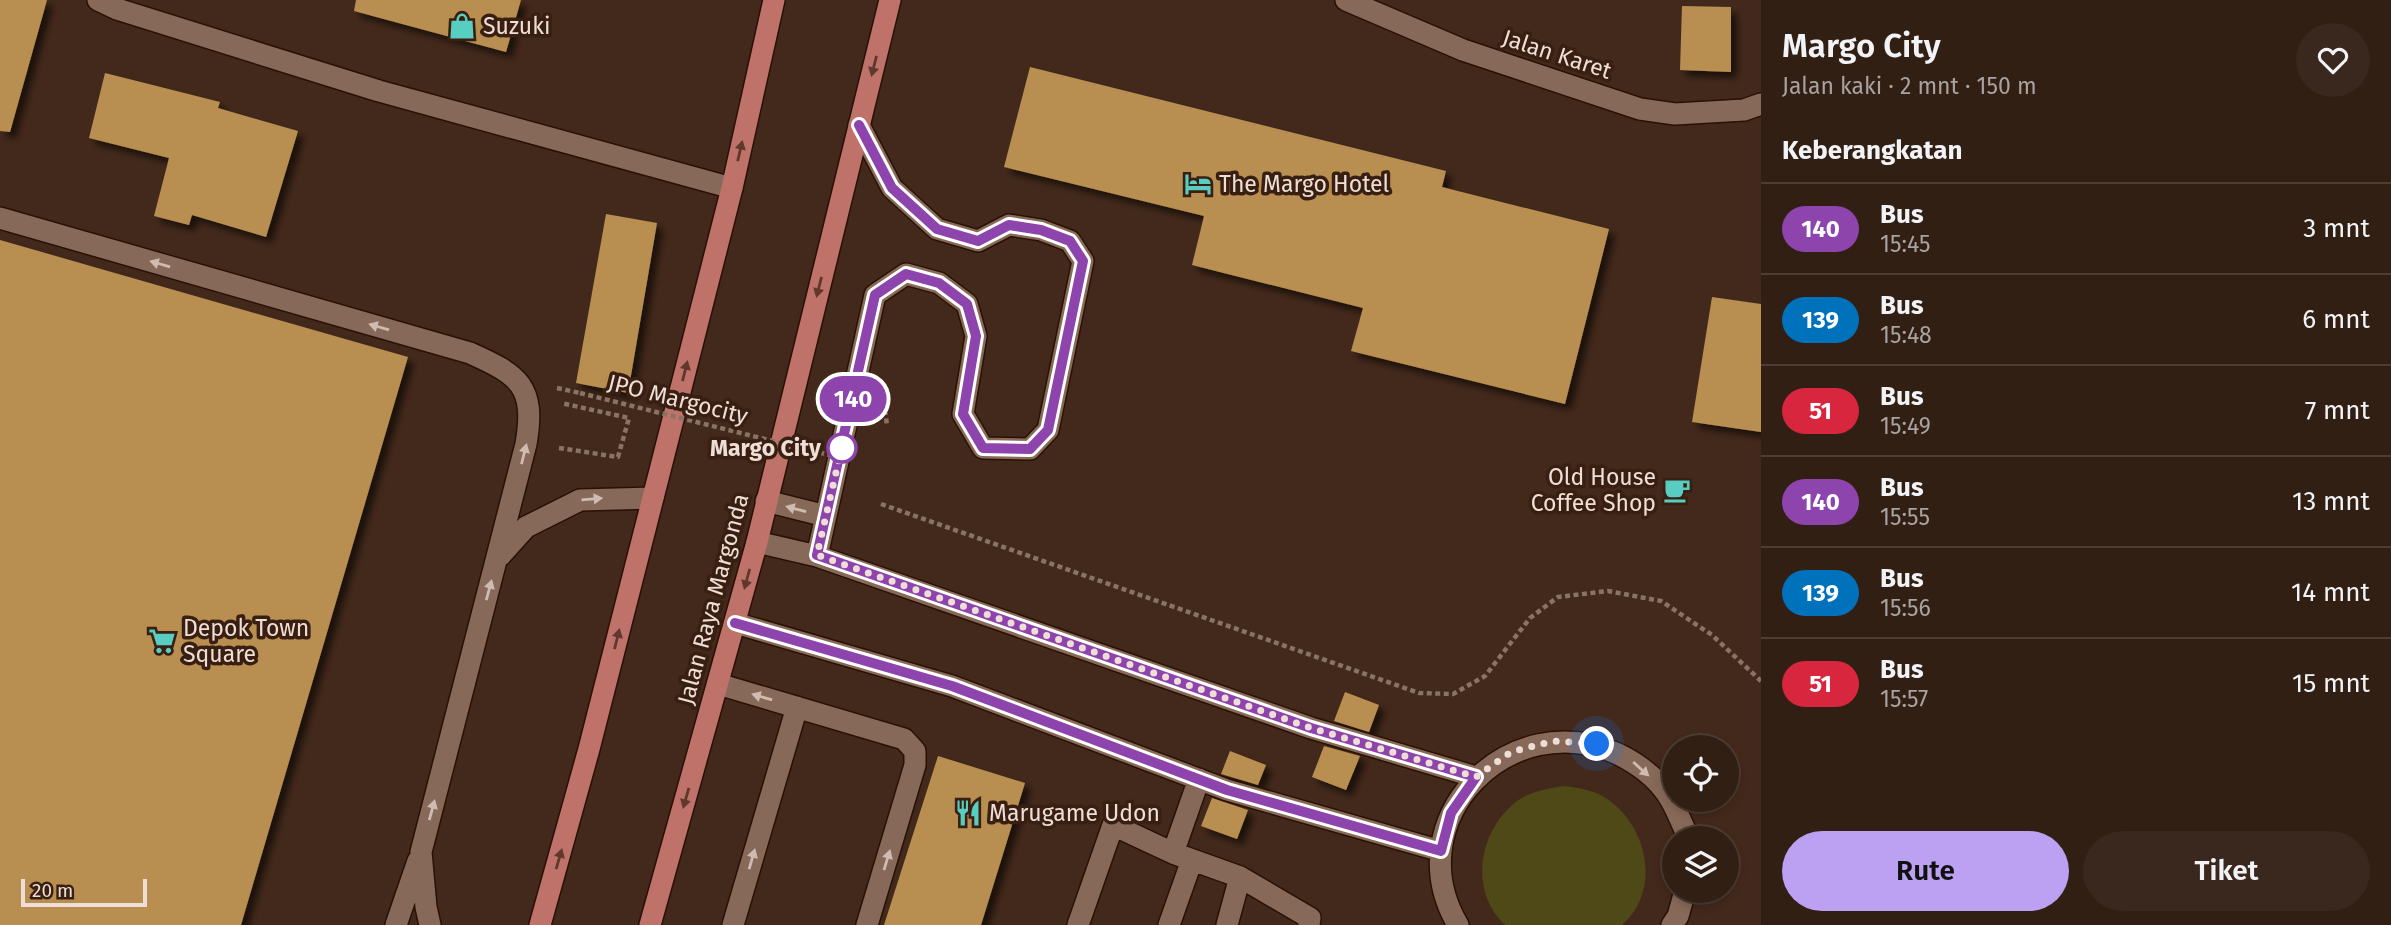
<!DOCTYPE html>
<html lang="id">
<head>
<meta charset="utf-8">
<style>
	body { margin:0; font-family:"Fira Sans",sans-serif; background:#3a271d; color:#f1f3f6; height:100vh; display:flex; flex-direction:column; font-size:26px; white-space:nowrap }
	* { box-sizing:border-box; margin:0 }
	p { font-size:23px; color:#a8a2a0 }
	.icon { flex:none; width:38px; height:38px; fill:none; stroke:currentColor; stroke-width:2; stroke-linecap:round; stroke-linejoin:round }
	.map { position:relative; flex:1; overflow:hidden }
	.details { display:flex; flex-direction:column; background:#321f14; width:630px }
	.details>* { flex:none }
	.badge { padding:0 14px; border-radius:23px; font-size:24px; line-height:46px }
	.controls { position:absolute; left:1662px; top:735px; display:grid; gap:14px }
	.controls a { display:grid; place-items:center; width:77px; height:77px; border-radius:50%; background:#321f14; box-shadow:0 4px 10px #0003,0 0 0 2px #4d3d34; font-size:35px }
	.scale { position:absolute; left:21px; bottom:18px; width:126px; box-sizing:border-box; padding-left:7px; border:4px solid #efded5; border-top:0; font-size:19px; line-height:24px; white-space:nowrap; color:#efded5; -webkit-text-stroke:5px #381f11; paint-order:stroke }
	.you { position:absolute; width:35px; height:35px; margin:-18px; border:5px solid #fff; border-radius:50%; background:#1a73e8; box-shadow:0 0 0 10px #1a73e833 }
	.map>.badge { position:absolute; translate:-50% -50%; box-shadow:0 0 0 4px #fff }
	h2 { padding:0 21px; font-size:26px; line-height:63px }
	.round { display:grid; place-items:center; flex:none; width:74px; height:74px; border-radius:37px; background:#3a271d }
	.summary { display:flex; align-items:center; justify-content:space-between; height:119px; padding:0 21px }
	h1 { font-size:33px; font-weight:600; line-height:52px }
	.primary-button { display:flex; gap:14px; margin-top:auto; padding:14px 21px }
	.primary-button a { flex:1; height:80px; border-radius:42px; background:#bca0f2; color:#111; font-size:28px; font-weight:600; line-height:80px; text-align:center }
	.primary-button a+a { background:#3a271d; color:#f1f3f6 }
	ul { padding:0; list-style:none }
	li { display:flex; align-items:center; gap:21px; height:91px; padding:0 21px; border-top:2px solid #4d3d34 }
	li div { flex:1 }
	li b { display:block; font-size:26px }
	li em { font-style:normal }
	li .badge { min-width:77px; font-weight:700; text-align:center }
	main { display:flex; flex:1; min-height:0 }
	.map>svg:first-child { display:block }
</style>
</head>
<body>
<main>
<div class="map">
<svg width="1761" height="925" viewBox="0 0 1761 925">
	<defs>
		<filter id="shadow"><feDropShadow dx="6" dy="6" stdDeviation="3.5" flood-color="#0009"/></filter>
	</defs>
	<rect width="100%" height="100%" fill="#43291b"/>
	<path fill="#4e4917" d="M 1563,786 C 1580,788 1596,790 1610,801 C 1648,829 1661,891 1622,925 L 1505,925 C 1468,890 1479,830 1517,801 C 1531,791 1547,789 1563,786 Z"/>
	<path fill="#b88f51" filter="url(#shadow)" d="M 0,0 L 47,0 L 10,132 L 0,131 Z
		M 356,0 L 521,0 L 506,52 L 354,11 Z
		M 1682,6 L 1731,7 L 1731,72 L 1680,70 Z
		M 1030,67 L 1446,171 L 1442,187 L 1609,229 L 1565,404 L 1351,351 L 1363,308 L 1192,265 L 1204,216 L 1004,167 Z
		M 105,73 L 220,102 L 218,108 L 298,131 L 266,237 L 192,215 L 189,225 L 154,216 L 169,158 L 89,138 Z
		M 606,214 L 657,223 L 628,393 L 576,383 Z
		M 0,240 L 408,357 L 241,925 L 0,925 Z
		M 1712,297 L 1761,304 L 1761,432 L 1692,422 Z
		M 1345,692 L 1379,705 L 1369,732 L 1334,721 Z
		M 1324,746 L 1360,756 L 1346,790 L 1312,777 Z
		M 1230,751 L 1266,765 L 1258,785 L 1221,774 Z
		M 938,756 L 1025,783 L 981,925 L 884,925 Z
		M 1212,798 L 1248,810 L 1237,839 L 1201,826 Z"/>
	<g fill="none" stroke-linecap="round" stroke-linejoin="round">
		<g stroke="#291104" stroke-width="24">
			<path id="minor" d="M 98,0 L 117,9 L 379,91 L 732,188
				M 1346,0 L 1463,50 L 1640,109 L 1675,114 L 1744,110 L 1761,104
				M 0,218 L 470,353 C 519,375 536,386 526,444 L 421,852 L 426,907 L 430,925
				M 766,501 L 826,516
				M 757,542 L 817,556 L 1311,728 L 1476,777
				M 500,556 L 526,527 L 580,500 L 653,498
				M 817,556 L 875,295 L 906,274 L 939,283 L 967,304 L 976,336 L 963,414 L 983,448 L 1030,449 L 1048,430 L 1083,261 L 1070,241 L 1041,230 L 1009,225 L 978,241 L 937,229 L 892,188 L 859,125
				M 735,623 L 952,686 L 1227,790 L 1441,851
				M 718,684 L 904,739 L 915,751 L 915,765 L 867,925
				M 1173,853 L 1199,779
				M 396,925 L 418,861
				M 733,925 L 797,707
				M 1078,925 L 1113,825 L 1173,853 L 1240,877 L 1310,918 L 1309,925
				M 1169,925 L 1192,860
				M 1227,925 L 1240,877
				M 1458,925 C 1396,820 1509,704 1618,754 C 1636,763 1655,776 1667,794 C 1675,805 1680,820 1686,832 L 1686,838
				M 1672,925 L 1678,916 L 1685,891"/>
		</g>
		<g stroke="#291104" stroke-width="24">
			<path id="major" d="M 540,925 L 589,749 L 732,188 L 774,0
				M 650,925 L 757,542 L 890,0"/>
		</g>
		<path stroke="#897367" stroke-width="4.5" stroke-dasharray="5 3.5" stroke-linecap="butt" d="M 557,388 L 580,393
			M 885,410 L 887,425
			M 559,448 L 618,457 L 629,418 L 561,403
			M 881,504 L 1419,693 L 1453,694 L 1485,676 L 1530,618 L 1558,597 L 1608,591 L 1661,601 L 1712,635 L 1761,681"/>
		<use href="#minor" stroke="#876959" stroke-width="21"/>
		<use href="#major" stroke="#bf726a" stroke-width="21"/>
		<path stroke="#897367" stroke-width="4.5" stroke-dasharray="5 3.5" stroke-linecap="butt" d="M 580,393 L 849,460"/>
	</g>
	<defs><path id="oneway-solid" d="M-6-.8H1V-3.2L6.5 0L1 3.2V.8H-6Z" transform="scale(1.75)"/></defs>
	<g fill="#60382c">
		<use href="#oneway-solid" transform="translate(874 66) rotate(104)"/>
		<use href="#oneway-solid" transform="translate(740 151) rotate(-77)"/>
		<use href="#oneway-solid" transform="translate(819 287) rotate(104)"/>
		<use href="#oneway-solid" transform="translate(685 371) rotate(-76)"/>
		<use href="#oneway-solid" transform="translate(747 579) rotate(105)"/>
		<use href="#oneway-solid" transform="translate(617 639) rotate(-76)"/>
		<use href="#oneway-solid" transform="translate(686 798) rotate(106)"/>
		<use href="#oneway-solid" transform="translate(559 859) rotate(-74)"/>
	</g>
	<g fill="#d0bbb0">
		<use href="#oneway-solid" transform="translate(160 264) rotate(-164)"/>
		<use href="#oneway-solid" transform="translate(379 327) rotate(-164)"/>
		<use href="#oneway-solid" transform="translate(524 454) rotate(-76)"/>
		<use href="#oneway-solid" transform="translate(592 499) rotate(-5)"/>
		<use href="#oneway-solid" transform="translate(796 509) rotate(-165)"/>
		<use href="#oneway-solid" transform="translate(489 590) rotate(-75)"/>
		<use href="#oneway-solid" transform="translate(762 697) rotate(-164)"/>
		<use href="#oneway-solid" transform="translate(1641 769) rotate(42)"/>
		<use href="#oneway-solid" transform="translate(432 810) rotate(-75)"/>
		<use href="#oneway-solid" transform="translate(752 859) rotate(-74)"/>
		<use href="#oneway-solid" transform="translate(887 860) rotate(-73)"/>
	</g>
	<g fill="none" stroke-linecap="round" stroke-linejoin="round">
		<g stroke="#fff" stroke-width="16">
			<path id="line" d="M 735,623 L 952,686 L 1227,790 L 1441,851 L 1451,813 L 1476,777 L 1311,728 L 817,555 L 875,295 L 906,274 L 939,283 L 967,304 L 976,336 L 963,414 L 983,448 L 1030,449 L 1048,430 L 1083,261 L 1070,241 L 1041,230 L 1009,225 L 978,241 L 937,229 L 892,188 L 859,125"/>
		</g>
		<use href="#line" stroke="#8e44ad" stroke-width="10"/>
		<path stroke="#efded5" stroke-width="7" stroke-dasharray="0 12.6" d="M 842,448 L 843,442 L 817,555 L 1311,728 L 1476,777 L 1511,752 L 1553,741 L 1597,744"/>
	</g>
	<defs>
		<g id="shop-bare" transform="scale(2.1)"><path d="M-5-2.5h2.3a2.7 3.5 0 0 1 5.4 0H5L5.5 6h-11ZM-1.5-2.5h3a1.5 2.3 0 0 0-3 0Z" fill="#57cec1" stroke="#381f11" stroke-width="2.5" paint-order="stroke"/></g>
		<g id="hotel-bare" transform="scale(2.1)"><path d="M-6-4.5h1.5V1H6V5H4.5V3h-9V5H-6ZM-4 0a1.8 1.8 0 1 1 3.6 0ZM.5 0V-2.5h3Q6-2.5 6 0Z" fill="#57cec1" stroke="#381f11" stroke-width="2.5" paint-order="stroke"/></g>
		<g id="cafe-bare" transform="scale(2.1)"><path d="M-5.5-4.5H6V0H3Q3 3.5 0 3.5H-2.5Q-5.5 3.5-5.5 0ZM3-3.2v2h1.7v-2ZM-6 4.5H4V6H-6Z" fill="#57cec1" stroke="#381f11" stroke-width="2.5" paint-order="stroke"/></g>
		<g id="supermarket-bare" transform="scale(2.1)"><path d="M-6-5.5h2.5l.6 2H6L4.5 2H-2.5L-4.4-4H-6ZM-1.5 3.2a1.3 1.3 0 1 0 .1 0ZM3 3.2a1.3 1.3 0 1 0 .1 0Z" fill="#57cec1" stroke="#381f11" stroke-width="2.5" paint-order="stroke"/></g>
		<g id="restaurant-bare" transform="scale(2.1)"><path d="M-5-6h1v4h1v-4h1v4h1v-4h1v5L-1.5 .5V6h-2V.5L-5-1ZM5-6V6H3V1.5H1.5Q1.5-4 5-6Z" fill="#57cec1" stroke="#381f11" stroke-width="2.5" paint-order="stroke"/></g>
	</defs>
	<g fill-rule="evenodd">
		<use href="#shop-bare" x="462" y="26"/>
		<use href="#hotel-bare" x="1198" y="184"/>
		<use href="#cafe-bare" x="1677" y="490"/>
		<use href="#supermarket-bare" x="162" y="641"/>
		<use href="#restaurant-bare" x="968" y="813"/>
	</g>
	<circle fill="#fff" stroke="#8e44ad" stroke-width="3.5" cx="842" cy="448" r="14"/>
	<g text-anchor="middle" stroke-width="7" stroke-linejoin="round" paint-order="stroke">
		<g font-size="23" fill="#efded5" stroke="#381f11" text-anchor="start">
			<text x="483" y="34">Suzuki</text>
			<text x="1219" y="192">The Margo Hotel</text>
			<text x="1656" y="485" text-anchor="end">Old House<tspan x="1656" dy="26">Coffee Shop</tspan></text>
			<text x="183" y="636">Depok Town<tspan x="183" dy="26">Square</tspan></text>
			<text x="989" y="821">Marugame Udon</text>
		</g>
		<g font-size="23" fill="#efded5" stroke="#381f11">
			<text transform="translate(1557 54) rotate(18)" y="8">Jalan Karet</text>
			<text transform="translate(678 399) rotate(14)" y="8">JPO Margocity</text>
			<text transform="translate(713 599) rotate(-75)" y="8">Jalan Raya Margonda</text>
		</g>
		<g font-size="23" font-weight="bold" fill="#efded5" stroke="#381f11" text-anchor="end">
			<text x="821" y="456">Margo City</text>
		</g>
	</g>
</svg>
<div class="controls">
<a><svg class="icon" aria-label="locate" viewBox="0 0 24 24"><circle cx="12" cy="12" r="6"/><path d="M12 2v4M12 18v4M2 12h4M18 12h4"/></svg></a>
<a><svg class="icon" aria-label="layers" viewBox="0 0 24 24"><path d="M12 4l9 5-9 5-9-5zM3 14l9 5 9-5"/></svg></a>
</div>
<div class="scale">20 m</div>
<div class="you" style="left:1597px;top:744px"></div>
<b class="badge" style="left:853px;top:399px;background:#8e44ad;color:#fff">140</b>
</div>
<section class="details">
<div class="summary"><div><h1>Margo City</h1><p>Jalan kaki · 2 mnt · 150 m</p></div><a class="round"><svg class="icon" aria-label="heart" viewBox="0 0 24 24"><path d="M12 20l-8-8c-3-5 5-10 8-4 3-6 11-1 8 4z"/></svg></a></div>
<h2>Keberangkatan</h2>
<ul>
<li><span class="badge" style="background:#8e44ad;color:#fff">140</span><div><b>Bus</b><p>15:45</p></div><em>3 mnt</em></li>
<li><span class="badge" style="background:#0072bc;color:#fff">139</span><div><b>Bus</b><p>15:48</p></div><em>6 mnt</em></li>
<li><span class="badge" style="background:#d7263d;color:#fff">51</span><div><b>Bus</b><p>15:49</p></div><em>7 mnt</em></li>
<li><span class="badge" style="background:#8e44ad;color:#fff">140</span><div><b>Bus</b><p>15:55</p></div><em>13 mnt</em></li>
<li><span class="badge" style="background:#0072bc;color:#fff">139</span><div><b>Bus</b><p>15:56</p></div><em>14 mnt</em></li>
<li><span class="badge" style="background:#d7263d;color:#fff">51</span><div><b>Bus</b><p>15:57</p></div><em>15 mnt</em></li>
</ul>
<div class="primary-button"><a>Rute</a><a>Tiket</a></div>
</section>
</main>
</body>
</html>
